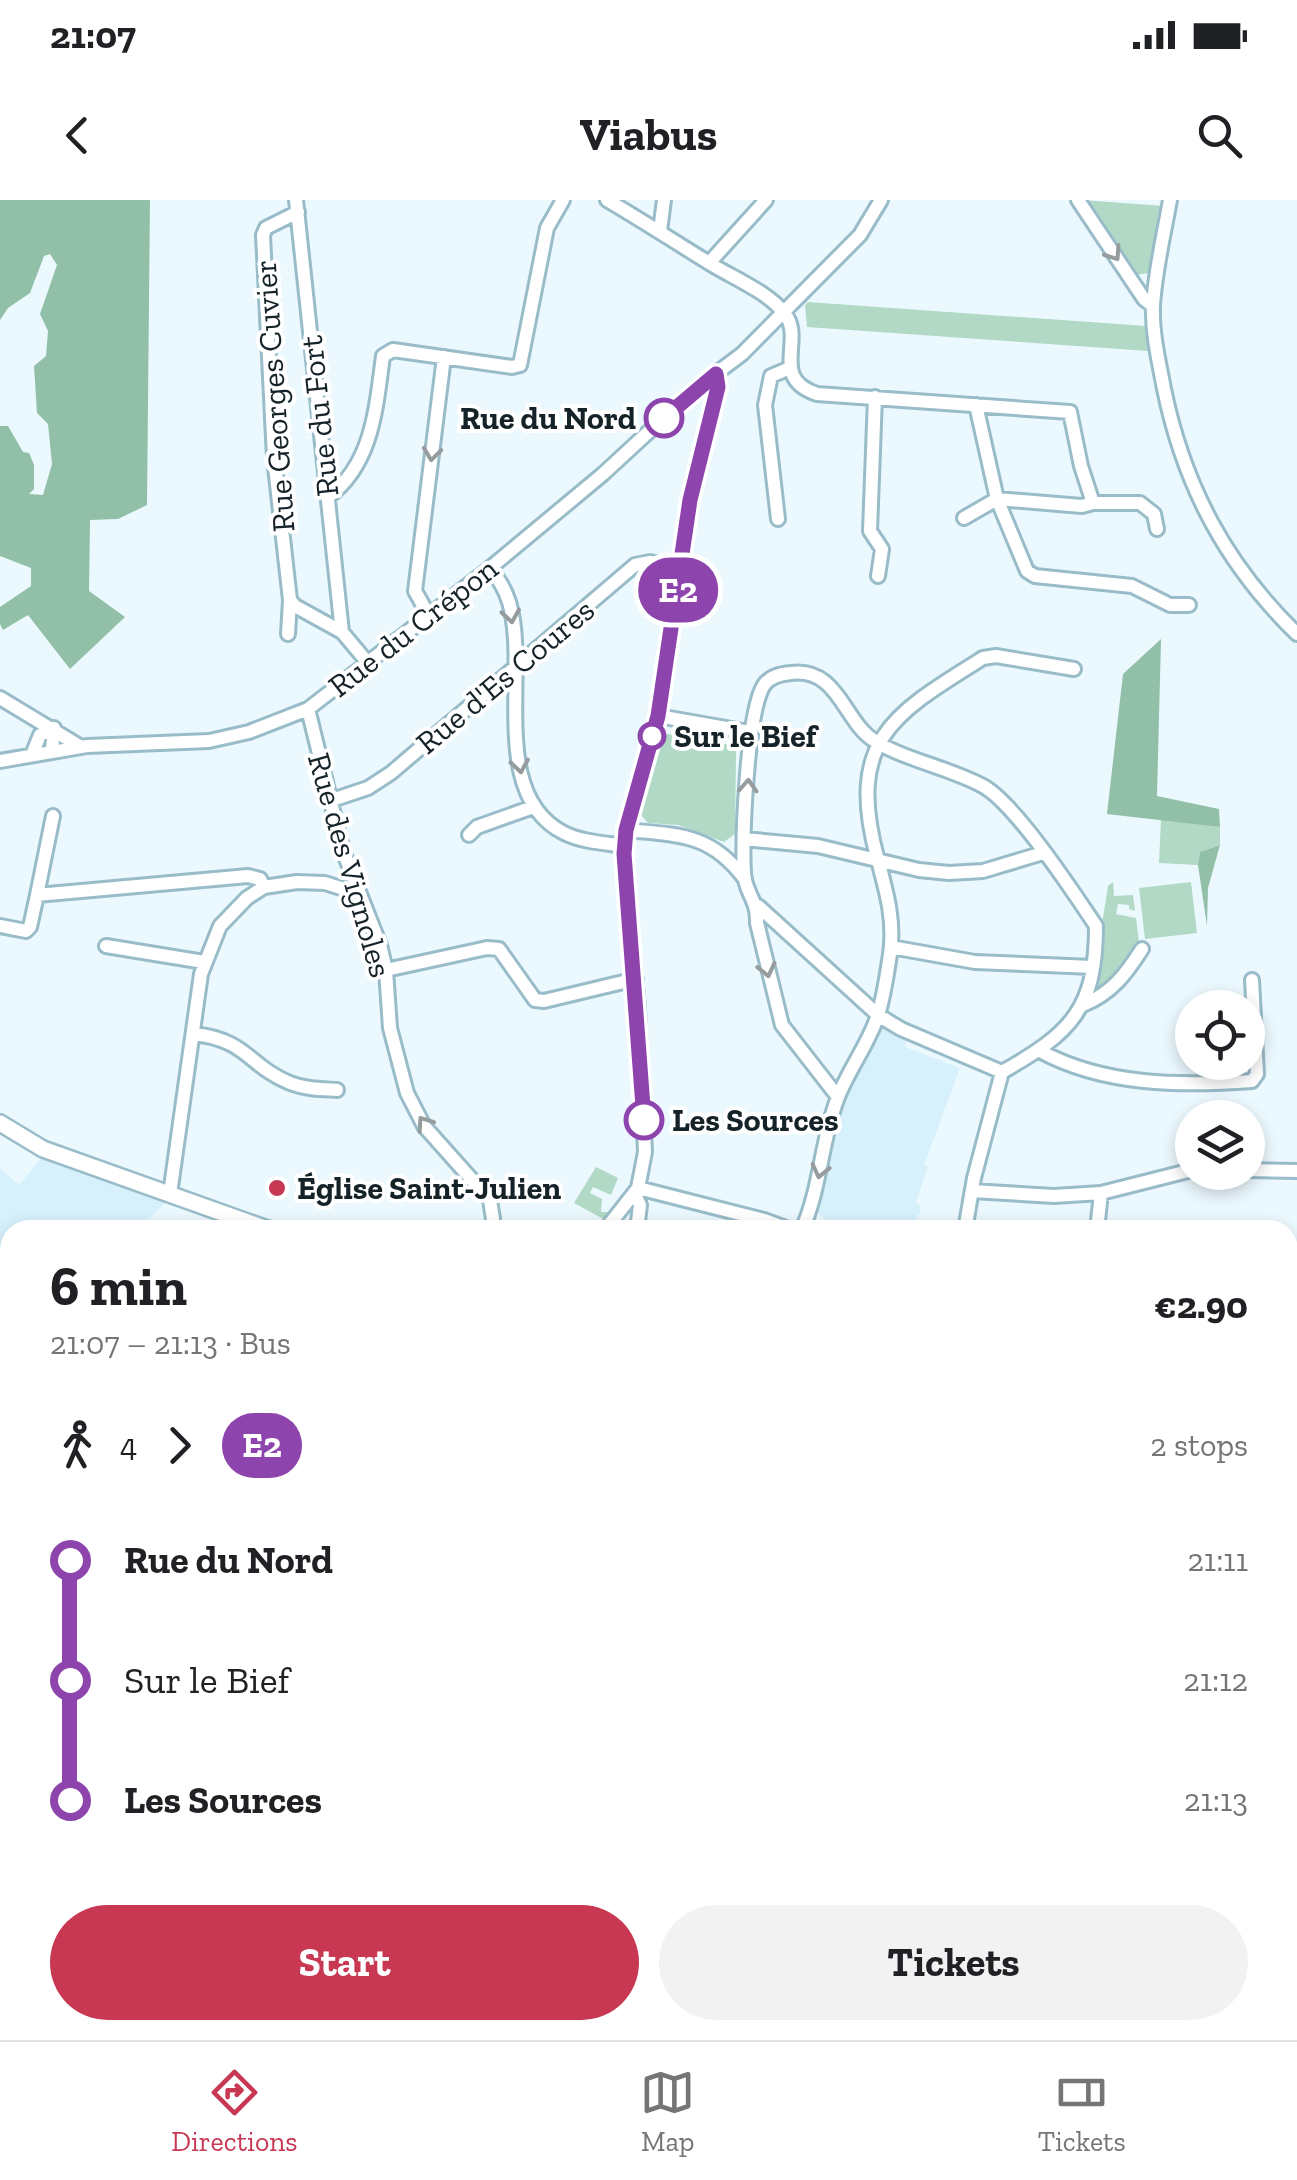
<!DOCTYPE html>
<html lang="en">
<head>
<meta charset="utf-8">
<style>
	body { margin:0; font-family:"Zilla Slab",serif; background:#f2f2f2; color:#202124; height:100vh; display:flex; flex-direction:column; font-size:38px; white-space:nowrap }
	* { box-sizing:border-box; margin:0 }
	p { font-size:32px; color:#757577 }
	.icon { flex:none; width:55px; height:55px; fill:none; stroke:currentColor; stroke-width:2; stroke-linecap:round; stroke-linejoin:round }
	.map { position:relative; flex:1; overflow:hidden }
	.panel { position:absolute; left:0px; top:1020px; width:1298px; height:820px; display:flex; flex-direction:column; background:#fff; border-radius:30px 30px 0 0; box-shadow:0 5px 15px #0003 }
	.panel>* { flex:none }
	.badge { padding:0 20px; border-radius:32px; font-size:35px; line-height:65px }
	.controls { position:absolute; left:1175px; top:790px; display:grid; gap:20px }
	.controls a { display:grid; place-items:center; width:90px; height:90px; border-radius:50%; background:#fff; box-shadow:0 5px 15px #0003; font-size:50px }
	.map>.badge { position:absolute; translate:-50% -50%; box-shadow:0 0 0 5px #fff }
	.legs { display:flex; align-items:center; gap:15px; height:110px; padding:0 50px; font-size:32px }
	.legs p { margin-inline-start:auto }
	.head { display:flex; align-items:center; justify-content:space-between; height:170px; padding:0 50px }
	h1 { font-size:55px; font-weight:700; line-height:75px }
	.action { display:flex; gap:20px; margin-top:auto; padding:20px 50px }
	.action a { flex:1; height:115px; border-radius:60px; background:#c83853; color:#fff; font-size:40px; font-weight:700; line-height:115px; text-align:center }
	.action a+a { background:#f2f2f2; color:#202124 }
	ul { padding:0 50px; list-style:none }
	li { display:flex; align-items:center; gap:35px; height:120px; font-size:38px }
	li i { display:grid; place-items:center; width:15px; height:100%; margin:0 12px; background:currentColor }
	li i::after { content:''; width:25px; height:25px; margin:-12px; border:8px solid; border-radius:50%; background:#fff }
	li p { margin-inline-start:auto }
	li:first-child i { background:linear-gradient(#0000 50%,currentColor 0) }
	li:last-child i { background:linear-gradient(currentColor 50%,#0000 0) }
	.status { display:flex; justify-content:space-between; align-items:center; height:70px; padding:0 50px; background:#fff; direction:ltr }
	.status svg { height:28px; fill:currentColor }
	header { display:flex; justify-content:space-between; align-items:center; height:130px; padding:0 50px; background:#fff; font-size:45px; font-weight:700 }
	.tab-bar { display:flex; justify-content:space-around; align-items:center; height:140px; border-top:2px solid #e0e0e0; background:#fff; font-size:28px; color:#757577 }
	.tab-bar a { display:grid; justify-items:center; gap:5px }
	.tab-bar .current { color:#c83853 }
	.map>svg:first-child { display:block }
</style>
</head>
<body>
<div class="status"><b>21:07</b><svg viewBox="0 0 49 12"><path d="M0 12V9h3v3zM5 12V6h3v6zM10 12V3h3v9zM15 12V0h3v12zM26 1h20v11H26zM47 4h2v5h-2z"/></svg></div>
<header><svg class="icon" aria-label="back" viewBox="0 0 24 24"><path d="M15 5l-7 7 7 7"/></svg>Viabus<svg class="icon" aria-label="search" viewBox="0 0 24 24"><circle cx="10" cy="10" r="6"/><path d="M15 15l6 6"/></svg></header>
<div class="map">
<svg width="1297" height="1840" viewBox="0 0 1297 1840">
	<rect width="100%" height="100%" fill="#ebf9ff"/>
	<path fill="#d7f1fc" d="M 880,827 L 906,840 L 905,847 L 960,868 L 924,965 L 928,967 L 916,1003 L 920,1005 L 920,1014 L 917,1015 L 914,1030 L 837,1030 L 816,1011 L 843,902 L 876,829 Z
		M 43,956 L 169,1000 L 136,1030 L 10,1030 L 10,1186 L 0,1177 L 0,968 L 19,985 Z"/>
	<path fill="#b1d9c5" d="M 1082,0 L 1164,6 L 1149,73 L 1134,75 Z
		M 808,102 L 1146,126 L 1148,151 L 807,127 L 805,105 Z
		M 668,534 L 730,545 L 736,552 L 735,634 L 724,642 L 678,625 L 648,623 L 640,614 L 661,537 Z
		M 1161,619 L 1220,627 L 1220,645 L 1200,652 L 1198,665 L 1159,663 Z
		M 1113,682 L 1114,696 L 1133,695 L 1135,711 L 1129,709 L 1129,705 L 1118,704 L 1116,714 L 1136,718 L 1139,742 C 1123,758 1117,778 1097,792 L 1092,788 L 1108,686 Z
		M 1191,682 L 1197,733 L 1145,739 L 1139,688 Z
		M 596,967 L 618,978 L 611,995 L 593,987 L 590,993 L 602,999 L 601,1012 L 611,1012 L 605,1020 L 574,1003 Z
		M 0,1177 L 10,1186 L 10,1236 L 0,1231 Z
		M 0,1628 L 10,1631 L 10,1830 L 101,1830 L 98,1840 L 43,1834 L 8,1840 L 0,1827 Z"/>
	<path fill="#91bfa8" d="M 0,0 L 150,0 L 147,305 L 118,319 L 90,320 L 89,391 L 125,417 L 70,469 L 28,415 L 3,430 L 0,424 L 0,407 L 31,386 L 31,368 L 0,356 L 0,226 L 8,226 L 23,252 L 29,253 L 34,265 L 34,289 L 29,294 L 43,295 L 52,264 L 48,224 L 37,213 L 34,166 L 46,156 L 48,131 L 40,114 L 57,65 L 50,54 L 44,56 L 30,93 L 8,108 L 0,120 Z
		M 1161,439 L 1157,596 L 1219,609 L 1220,627 L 1107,614 L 1123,474 Z
		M 1220,645 L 1208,688 L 1207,726 L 1198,665 L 1200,652 Z
		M 1288,1787 L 1297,1789 L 1297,1840 L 1247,1840 L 1251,1830 L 1288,1830 Z
		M 280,1830 L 560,1830 L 560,1837 L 568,1840 L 289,1840 Z
		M 663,1830 L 846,1830 L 853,1840 L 660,1840 Z
		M 882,1830 L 1052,1830 L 1054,1840 L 889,1840 Z
		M 1119,1830 L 1220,1830 L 1216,1840 L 1105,1840 Z"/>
	<path fill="#a2a2cb" d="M 7,1230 L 10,1234 L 10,1408 L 0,1405 L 0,1237 Z
		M 10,1421 L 10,1473 L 0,1469 L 0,1432 L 5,1434 L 7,1430 L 0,1424 Z"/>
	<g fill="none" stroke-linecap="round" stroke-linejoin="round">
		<g stroke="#99bcc9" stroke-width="18">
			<path id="minor" d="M 296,0 L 342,432
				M 607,0 C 643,21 678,44 714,66 C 736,79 769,93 785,114 C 805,140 769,178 817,194 L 1070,212 L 1081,266 L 1093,303 L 1082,306 L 997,299
				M 1078,0 L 1144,99 L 1153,106
				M 1170,0 C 1164,34 1155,71 1153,106 C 1152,134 1159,162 1164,189 C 1184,286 1226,365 1297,434
				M 298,12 L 266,28 L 263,35 L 274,258 L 290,400 L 295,406 L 342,432 L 368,463
				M 660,31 L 664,0
				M 709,63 L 766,0
				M 875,197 L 870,331 L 882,349 L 878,376
				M 976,205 L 997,299 L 1027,371 L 1035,376 L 1132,386 L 1170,405 L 1189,405
				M 328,297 C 373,264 376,207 383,156 L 393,150 L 512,167 L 520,165 L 547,28 L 563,0
				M 1093,303 L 1140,303 L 1154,314 L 1157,329
				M 964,318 L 997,299
				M 778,319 L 765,205 L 771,176 L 790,168
				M 490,368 C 498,378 505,389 509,402 C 530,470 487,594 564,633 C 582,642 605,643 625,646
				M 429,416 L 415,391 L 444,157
				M 288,434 L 290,400
				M 0,498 L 81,547
				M 308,509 L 343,651 L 380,745 L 386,770 L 390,828 L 407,893 L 424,926 L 490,1000 L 493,1019 L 491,1030
				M 658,516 L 749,532
				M 32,555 L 40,535 L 54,528 L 52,550
				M 0,561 L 87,546 L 209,541 L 249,532 L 308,509 L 490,368 L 603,274 L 694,190 L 742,154 L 860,35 L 881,0
				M 329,601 L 368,588 L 391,573 L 635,365 L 650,362 L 681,368
				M 53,616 L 37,695 L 248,676 L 260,679 L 264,687
				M 625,630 C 678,635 710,633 744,678
				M 469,635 L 477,627 L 533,607
				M 744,639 L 818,646 L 919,670 L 949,673 L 983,671 L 1043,653
				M 758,706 L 878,815 L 901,829 L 1002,872
				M 0,726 L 26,731 L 30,727 L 37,695
				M 106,746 L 204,762
				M 891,747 L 975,762 L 1092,767
				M 386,770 L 487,748 L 499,749 L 535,800 L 544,801 L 636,779
				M 1083,805 C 1112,793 1126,774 1142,749
				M 194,834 C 248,840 248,866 290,883 C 305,889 321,889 337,890
				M 1040,851 C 1104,886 1182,886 1252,881 L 1257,874 L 1252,780
				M 838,897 L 782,825 L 757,723 C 758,700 745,693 744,673 C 742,638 747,511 764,485 C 770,476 781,474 791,473 C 839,467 844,523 875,541 C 903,559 949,568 981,585 C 1013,600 1074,693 1096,726 C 1096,809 1071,833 1002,872 L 974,978 L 965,1030
				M 1248,970 L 1297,971
				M 638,988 L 764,1020 L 791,1030
				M 972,991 L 1054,996 L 1101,993 L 1192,970
				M 170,994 L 201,774 L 220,726 L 247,698 L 264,687 L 297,682 L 325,683 L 347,690 L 357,688
				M 635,995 L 640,1005 L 637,1030
				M 605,1030 L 638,988 L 645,952 L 638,808 L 624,654 L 625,630 L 658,516 L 690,300 L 718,187 L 716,174
				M 802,1030 C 821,987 821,940 838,897 C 849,869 869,843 878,815 C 884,796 887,774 890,754 C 895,720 886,690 877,657 C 846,540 893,514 983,458 L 996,456 L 1074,469
				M 1097,1030 L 1101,993
				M 1288,1061 L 1297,1062
				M 1288,1166 L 1297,1169
				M 1288,1259 L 1297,1262
				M 1288,1520 L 1297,1525
				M 120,1840 L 125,1830"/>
		</g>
		<g stroke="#99bcc9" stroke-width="20">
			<path id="major" d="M 0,923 L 43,949 L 270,1030
				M 1288,1382 L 1297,1384"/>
		</g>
		<use href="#minor" stroke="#fff" stroke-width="12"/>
		<use href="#major" stroke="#fff" stroke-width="15"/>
	</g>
	<defs><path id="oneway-chevron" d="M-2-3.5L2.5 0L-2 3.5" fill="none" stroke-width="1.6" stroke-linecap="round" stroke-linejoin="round" transform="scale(2.5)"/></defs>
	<g stroke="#969c9e">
		<use href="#oneway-chevron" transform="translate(1114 54) rotate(56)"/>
		<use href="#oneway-chevron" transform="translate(432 254) rotate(97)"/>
		<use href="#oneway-chevron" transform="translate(511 416) rotate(81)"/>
		<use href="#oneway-chevron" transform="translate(520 566) rotate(81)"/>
		<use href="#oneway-chevron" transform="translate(748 586) rotate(-87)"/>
		<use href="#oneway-chevron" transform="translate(767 770) rotate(77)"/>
		<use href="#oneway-chevron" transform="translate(424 923) rotate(-125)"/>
		<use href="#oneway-chevron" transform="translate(820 971) rotate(103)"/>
	</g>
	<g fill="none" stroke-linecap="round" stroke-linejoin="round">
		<g stroke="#fff" stroke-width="22">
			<path id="line-1" d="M 644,920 L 624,654 L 626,630 L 658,516 L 690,300 L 718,187 L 716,174 L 664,218"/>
		</g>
		<use href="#line-1" stroke="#8e44ad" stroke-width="15"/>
	</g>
	<g fill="#fff" stroke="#8e44ad" stroke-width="5">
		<circle cx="664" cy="218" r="18"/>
		<circle cx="652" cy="536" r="12"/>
		<circle cx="644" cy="920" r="18"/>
	</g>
	<circle fill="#c83853" stroke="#fff" stroke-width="4" cx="277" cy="988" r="10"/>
	<g text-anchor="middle" stroke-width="8" stroke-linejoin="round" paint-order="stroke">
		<g font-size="32" fill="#152328" stroke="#fff">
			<text transform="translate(274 196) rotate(-94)" y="11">Rue Georges Cuvier</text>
			<text transform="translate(319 216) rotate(-96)" y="11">Rue du Fort</text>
			<text transform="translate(413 427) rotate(-38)" y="11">Rue du Crépon</text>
			<text transform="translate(505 476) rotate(-40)" y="11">Rue d'Es Coures</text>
			<text transform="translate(350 665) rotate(74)" y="11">Rue des Vignoles</text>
		</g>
		<g font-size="32" font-weight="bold" fill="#152328" stroke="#fff" text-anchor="start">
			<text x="636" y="229" text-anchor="end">Rue du Nord</text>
			<text x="674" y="547">Sur le Bief</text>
			<text x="672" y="931">Les Sources</text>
		</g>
		<g font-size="32" font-weight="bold" fill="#152328" stroke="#fff" text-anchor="start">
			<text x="297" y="999">Église Saint-Julien</text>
		</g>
	</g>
</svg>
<div class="controls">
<a><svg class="icon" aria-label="locate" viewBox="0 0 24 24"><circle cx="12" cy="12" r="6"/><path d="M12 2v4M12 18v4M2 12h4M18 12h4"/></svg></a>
<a><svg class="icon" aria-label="layers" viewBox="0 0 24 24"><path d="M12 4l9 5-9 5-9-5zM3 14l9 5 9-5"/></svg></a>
</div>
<b class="badge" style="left:678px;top:390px;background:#8e44ad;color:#fff">E2</b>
<section class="panel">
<div class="head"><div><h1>6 min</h1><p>21:07 – 21:13 · Bus</p></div><b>€2.90</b></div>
<div class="legs"><svg class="icon" aria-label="walk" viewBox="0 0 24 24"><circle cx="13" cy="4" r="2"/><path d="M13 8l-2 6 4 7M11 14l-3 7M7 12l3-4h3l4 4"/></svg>4<svg class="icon" aria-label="forward" viewBox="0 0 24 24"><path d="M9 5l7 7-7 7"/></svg><b class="badge" style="background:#8e44ad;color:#fff">E2</b><p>2 stops</p></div>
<ul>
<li><i style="color:#8e44ad"></i><b>Rue du Nord</b><p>21:11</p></li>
<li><i style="color:#8e44ad"></i><span>Sur le Bief</span><p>21:12</p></li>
<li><i style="color:#8e44ad"></i><b>Les Sources</b><p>21:13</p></li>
</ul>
<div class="action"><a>Start</a><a>Tickets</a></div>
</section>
</div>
<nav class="tab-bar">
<a class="current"><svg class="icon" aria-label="directions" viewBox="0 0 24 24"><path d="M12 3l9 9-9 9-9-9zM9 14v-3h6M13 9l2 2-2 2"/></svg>Directions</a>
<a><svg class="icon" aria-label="map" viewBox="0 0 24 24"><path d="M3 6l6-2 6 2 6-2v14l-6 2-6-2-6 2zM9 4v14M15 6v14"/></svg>Map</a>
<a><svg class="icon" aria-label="tickets" viewBox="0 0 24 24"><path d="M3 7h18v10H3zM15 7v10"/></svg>Tickets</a>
</nav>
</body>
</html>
